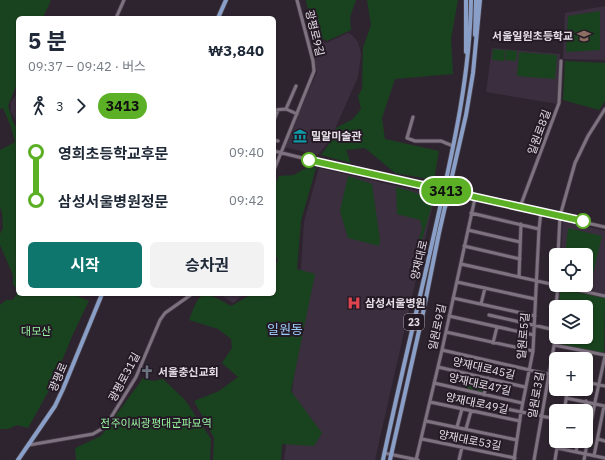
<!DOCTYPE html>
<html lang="ko">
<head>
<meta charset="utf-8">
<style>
	body { margin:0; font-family:"IBM Plex Sans","Noto Sans KR",sans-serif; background:#f2f2f3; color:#1f2937; height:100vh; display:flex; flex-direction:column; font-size:15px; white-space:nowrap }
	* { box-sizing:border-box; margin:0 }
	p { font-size:13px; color:#747a83 }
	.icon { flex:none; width:22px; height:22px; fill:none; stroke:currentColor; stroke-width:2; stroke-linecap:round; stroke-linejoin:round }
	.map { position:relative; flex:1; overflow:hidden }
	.drawer { position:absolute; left:16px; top:16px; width:260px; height:280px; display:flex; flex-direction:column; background:#fff; border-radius:6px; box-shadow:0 1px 3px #0004 }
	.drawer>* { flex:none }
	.badge { padding:0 8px; border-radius:13px; font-size:14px; line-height:26px }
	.tools { position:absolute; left:549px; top:248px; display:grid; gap:8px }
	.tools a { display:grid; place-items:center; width:44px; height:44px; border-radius:6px; background:#fff; box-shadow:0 1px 3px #0004; font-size:20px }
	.map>.badge { position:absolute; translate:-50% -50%; box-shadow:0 0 0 2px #fff }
	.legs { display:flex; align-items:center; gap:6px; height:44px; padding:0 12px; font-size:13px }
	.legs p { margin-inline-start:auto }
	.summary { display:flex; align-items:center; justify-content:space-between; height:68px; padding:0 12px }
	h1 { font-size:22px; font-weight:700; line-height:30px }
	.cta { display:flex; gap:8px; margin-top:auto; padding:8px 12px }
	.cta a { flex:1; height:46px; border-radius:6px; background:#0f766e; color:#fff; font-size:16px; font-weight:700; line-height:46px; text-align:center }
	.cta a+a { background:#f2f2f3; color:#1f2937 }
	ul { padding:0 12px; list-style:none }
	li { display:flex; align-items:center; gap:14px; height:48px; font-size:15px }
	li i { display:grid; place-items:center; width:6px; height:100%; margin:0 5px; background:currentColor }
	li i::after { content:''; width:10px; height:10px; margin:-5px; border:3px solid; border-radius:50%; background:#fff }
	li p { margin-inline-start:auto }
	li:first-child i { background:linear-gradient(#0000 50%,currentColor 0) }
	li:last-child i { background:linear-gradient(currentColor 50%,#0000 0) }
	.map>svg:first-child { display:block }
</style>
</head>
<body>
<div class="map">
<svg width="605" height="460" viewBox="0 0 605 460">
	<rect width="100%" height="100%" fill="#2e2430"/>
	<path fill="#3b2e3e" d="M 605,6 L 605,60 L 563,59 L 565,13 Z
		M 348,33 L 352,35 L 358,42 L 361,54 L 358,77 L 330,140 L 318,155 L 284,147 L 317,72 L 310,39 L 319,38 L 326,43 Z
		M 492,48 L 560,54 L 558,104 L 486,92 Z
		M 18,93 L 18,124 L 11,112 L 11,102 Z
		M 319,168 L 435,195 L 375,460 L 284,460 L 293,385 L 304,222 Z
		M 563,221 L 605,231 L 605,295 L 564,285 L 586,285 L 586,255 L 561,255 Z
		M 220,294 L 244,294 L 233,303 Z"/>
	<path fill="#19431e" d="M 0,0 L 51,0 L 43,18 L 18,18 L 18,81 L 8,106 L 13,122 L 18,130 L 18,294 L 73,294 L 89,301 L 73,334 L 52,385 L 28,428 L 17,425 L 8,429 L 0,429 L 0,305 L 6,300 L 13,300 L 18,292 L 13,284 L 13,275 L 0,245 L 0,234 L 3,228 L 2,213 L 0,207 L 0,150 L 15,142 L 11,127 L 3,108 L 0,109 Z
		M 306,0 L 356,0 L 350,17 L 351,30 L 327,41 L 320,37 L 313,36 Z
		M 367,0 L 458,0 L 451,39 L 453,74 L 395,79 L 382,118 L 385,139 L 439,151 L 434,180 L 395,173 L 365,148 L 346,150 L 351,163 L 321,155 L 332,140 L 336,128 L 353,119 L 361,109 L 358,96 L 362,89 L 363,48 L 371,25 Z
		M 600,11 L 600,50 L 566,52 L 568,16 Z
		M 493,49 L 505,50 L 504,61 L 492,60 Z
		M 506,50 L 517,51 L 516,61 L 505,60 Z
		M 519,52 L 557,55 L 555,79 L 517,76 Z
		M 565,61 L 605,63 L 605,101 L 599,110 L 563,100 Z
		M 308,167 L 316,168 L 301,221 L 297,269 L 315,274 L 291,391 L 322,433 L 314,446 L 282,444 L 281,460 L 213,460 L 214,438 L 194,401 L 219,391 L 238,377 L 222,363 L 232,348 L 231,339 L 218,329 L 189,320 C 201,288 202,290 231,306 L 252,294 L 274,294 L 274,275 L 278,258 L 274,255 L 274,187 L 279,176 L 294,175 Z
		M 348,176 L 372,184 L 380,240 L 379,246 L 348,238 L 340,211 Z
		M 396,187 C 408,191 424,193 432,204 L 422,240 L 419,239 L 422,229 L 420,220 L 397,214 Z
		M 568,228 L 602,236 L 592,278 L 586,276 L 586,255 L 565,255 Z
		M 560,289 L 605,298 L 604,354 L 557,344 L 558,337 L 586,337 L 586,307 L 559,307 Z
		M 469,374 L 487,379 L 484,394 L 466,390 Z
		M 143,378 L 153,381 L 163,379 L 185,400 L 211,439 L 210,460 L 76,460 L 75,448 L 101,436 Z"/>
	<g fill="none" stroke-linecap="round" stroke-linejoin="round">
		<g stroke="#483f49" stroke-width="4.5">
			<path id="minor" d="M 116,18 L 124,0
				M 286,109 L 296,86
				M 274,110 L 286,109 L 297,114
				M 413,117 L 407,138 L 415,141 L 441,141 L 453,146
				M 274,120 L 278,110
				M 274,140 L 278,141
				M 274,151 L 347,169 L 605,227
				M 274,170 L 314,71 L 313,61 L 297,0
				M 446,206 L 453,200 L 462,195
				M 520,207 L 559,103 L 561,61
				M 471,213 L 539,229
				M 468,230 L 520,242
				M 464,246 L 520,259
				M 558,255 L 560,216 L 575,163 L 588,136 L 605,109
				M 461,264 L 605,296
				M 519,277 L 521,224
				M 457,282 L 535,299
				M 453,298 L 535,316
				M 481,304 L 485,288
				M 556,307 L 558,285
				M 489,315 L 555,330
				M 449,316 L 534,335
				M 446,332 L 533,351
				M 493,343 L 497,327
				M 554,345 L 605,355
				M 442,350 L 556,376
				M 438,367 L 525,387
				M 586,382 L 605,386
				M 434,383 L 522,403
				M 484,395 L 488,378
				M 566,398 L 605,406
				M 430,402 L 520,421
				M 473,402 L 556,419
				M 564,411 L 568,389
				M 584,411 L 586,401
				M 426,421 L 517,440
				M 457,427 L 462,409
				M 466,429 L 471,411
				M 422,439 L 515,458
				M 598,439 L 605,441
				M 29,445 L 93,434 L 105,427 L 136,377 L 160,320 L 165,313 L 192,294
				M 557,448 L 605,458
				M 576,452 L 578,441
				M 384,453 L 418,460
				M 594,456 L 604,406
				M 416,460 L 442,350 L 475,198
				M 459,460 L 462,447
				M 514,460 L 521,412 L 533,351 L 539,229 L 541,212
				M 534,460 L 555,340 L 556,309
				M 555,460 L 558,441
				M 584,460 L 595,402 L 605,356"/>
		</g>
		<g stroke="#483f49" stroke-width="5.5">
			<path id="major" d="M 218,18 L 226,0
				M 475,35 L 476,0
				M 466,52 L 466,0
				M 452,176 L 455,184 L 462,195
				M 18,460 L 55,406 L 63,389 L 102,294
				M 383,460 C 399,383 418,307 435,230 C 452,154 470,78 471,0
				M 390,460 L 423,313 L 439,233 L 466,115 L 473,73 L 480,0"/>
		</g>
		<use href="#minor" stroke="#7e7281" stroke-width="3"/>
		<use href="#major" stroke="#899fc7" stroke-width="4"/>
	</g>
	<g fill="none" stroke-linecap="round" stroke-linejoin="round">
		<g stroke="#fff" stroke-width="9">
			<path id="line-1" d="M 309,160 L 583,221"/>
		</g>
		<use href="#line-1" stroke="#5bb025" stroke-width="6"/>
	</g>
	<defs>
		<g id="school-bare" transform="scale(1.08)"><path d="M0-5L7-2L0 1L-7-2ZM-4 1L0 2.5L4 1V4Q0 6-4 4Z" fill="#8d6e63" stroke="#241a26" stroke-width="2.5" paint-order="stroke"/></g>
		<g id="museum-bare" transform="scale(1.08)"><path d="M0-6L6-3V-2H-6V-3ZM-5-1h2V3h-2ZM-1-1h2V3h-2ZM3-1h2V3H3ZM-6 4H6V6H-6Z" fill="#0f9aa8" stroke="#241a26" stroke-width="2.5" paint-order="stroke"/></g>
		<g id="hospital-bare" transform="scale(1.08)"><path d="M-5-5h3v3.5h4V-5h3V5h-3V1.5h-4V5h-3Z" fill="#e0444e" stroke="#241a26" stroke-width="2.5" paint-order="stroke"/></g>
		<g id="church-bare" transform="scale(1.08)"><path d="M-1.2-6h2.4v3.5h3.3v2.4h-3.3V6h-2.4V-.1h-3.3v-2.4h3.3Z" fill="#6b7280" stroke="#241a26" stroke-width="2.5" paint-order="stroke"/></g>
	</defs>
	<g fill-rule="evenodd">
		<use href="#school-bare" x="584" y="36"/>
		<use href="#museum-bare" x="300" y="136"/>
		<use href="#hospital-bare" x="354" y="303"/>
		<use href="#church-bare" x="147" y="372"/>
	</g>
	<g fill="#fff" stroke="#5bb025" stroke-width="2">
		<circle cx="309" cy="160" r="7"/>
		<circle cx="583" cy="221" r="7"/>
	</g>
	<g text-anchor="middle" stroke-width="4" stroke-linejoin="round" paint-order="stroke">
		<rect fill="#241a26" stroke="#aba3ac" stroke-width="1" x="404" y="314" width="20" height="16" rx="3"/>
		<g font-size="10" font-weight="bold" fill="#e5dee6">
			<text x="414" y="326">23</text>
		</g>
		<g font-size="11" fill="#e5dee6" stroke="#241a26">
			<text transform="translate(315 33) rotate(76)" y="4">광평로9길</text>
			<text transform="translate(539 132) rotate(-70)" y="4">일원로8길</text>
			<text transform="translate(419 260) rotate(-77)" y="4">양재대로</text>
			<text transform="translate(437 327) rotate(-78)" y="4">일원로9길</text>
			<text transform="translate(523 336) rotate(-85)" y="4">일원로5길</text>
			<text transform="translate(484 368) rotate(13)" y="4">양재대로45길</text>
			<text transform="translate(58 377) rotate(-67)" y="4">광평로</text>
			<text transform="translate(124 377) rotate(-62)" y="4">광평로31길</text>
			<text transform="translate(480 384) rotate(13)" y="4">양재대로47길</text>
			<text transform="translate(536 395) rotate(-80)" y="4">일원로3길</text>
			<text transform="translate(477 403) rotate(12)" y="4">양재대로49길</text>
			<text transform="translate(470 440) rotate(11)" y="4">양재대로53길</text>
		</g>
		<g font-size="11" font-weight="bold" fill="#e5dee6" stroke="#241a26" text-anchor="start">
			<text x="573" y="40" text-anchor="end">서울일원초등학교</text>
			<text x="311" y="140">밀알미술관</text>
			<text x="365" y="307">삼성서울병원</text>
			<text x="158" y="376">서울충신교회</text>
		</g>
		<g font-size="11" fill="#97f69f" stroke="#241a26">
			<text x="36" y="335">대모산</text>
			<text x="156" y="427">전주이씨광평대군파묘역</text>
		</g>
		<g font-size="13" fill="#9bcaf6" stroke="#241a26">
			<text x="285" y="334">일원동</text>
		</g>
	</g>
</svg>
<div class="tools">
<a><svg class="icon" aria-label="locate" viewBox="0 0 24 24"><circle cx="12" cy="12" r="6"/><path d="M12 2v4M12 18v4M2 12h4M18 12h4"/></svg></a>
<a><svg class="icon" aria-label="layers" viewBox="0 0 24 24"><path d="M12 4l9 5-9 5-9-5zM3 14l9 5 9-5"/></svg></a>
<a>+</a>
<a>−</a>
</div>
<b class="badge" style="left:446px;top:191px;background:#5bb025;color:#111">3413</b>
<section class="drawer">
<div class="summary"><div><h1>5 분</h1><p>09:37 – 09:42 · 버스</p></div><b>₩3,840</b></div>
<div class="legs"><svg class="icon" aria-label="walk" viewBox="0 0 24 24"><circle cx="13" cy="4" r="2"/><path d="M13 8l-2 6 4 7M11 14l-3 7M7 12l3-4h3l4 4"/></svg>3<svg class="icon" aria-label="forward" viewBox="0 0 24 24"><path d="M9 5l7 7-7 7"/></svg><b class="badge" style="background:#5bb025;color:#111">3413</b></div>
<ul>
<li><i style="color:#5bb025"></i><b>영희초등학교후문</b><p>09:40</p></li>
<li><i style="color:#5bb025"></i><b>삼성서울병원정문</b><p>09:42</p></li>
</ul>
<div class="cta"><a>시작</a><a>승차권</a></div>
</section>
</div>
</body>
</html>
